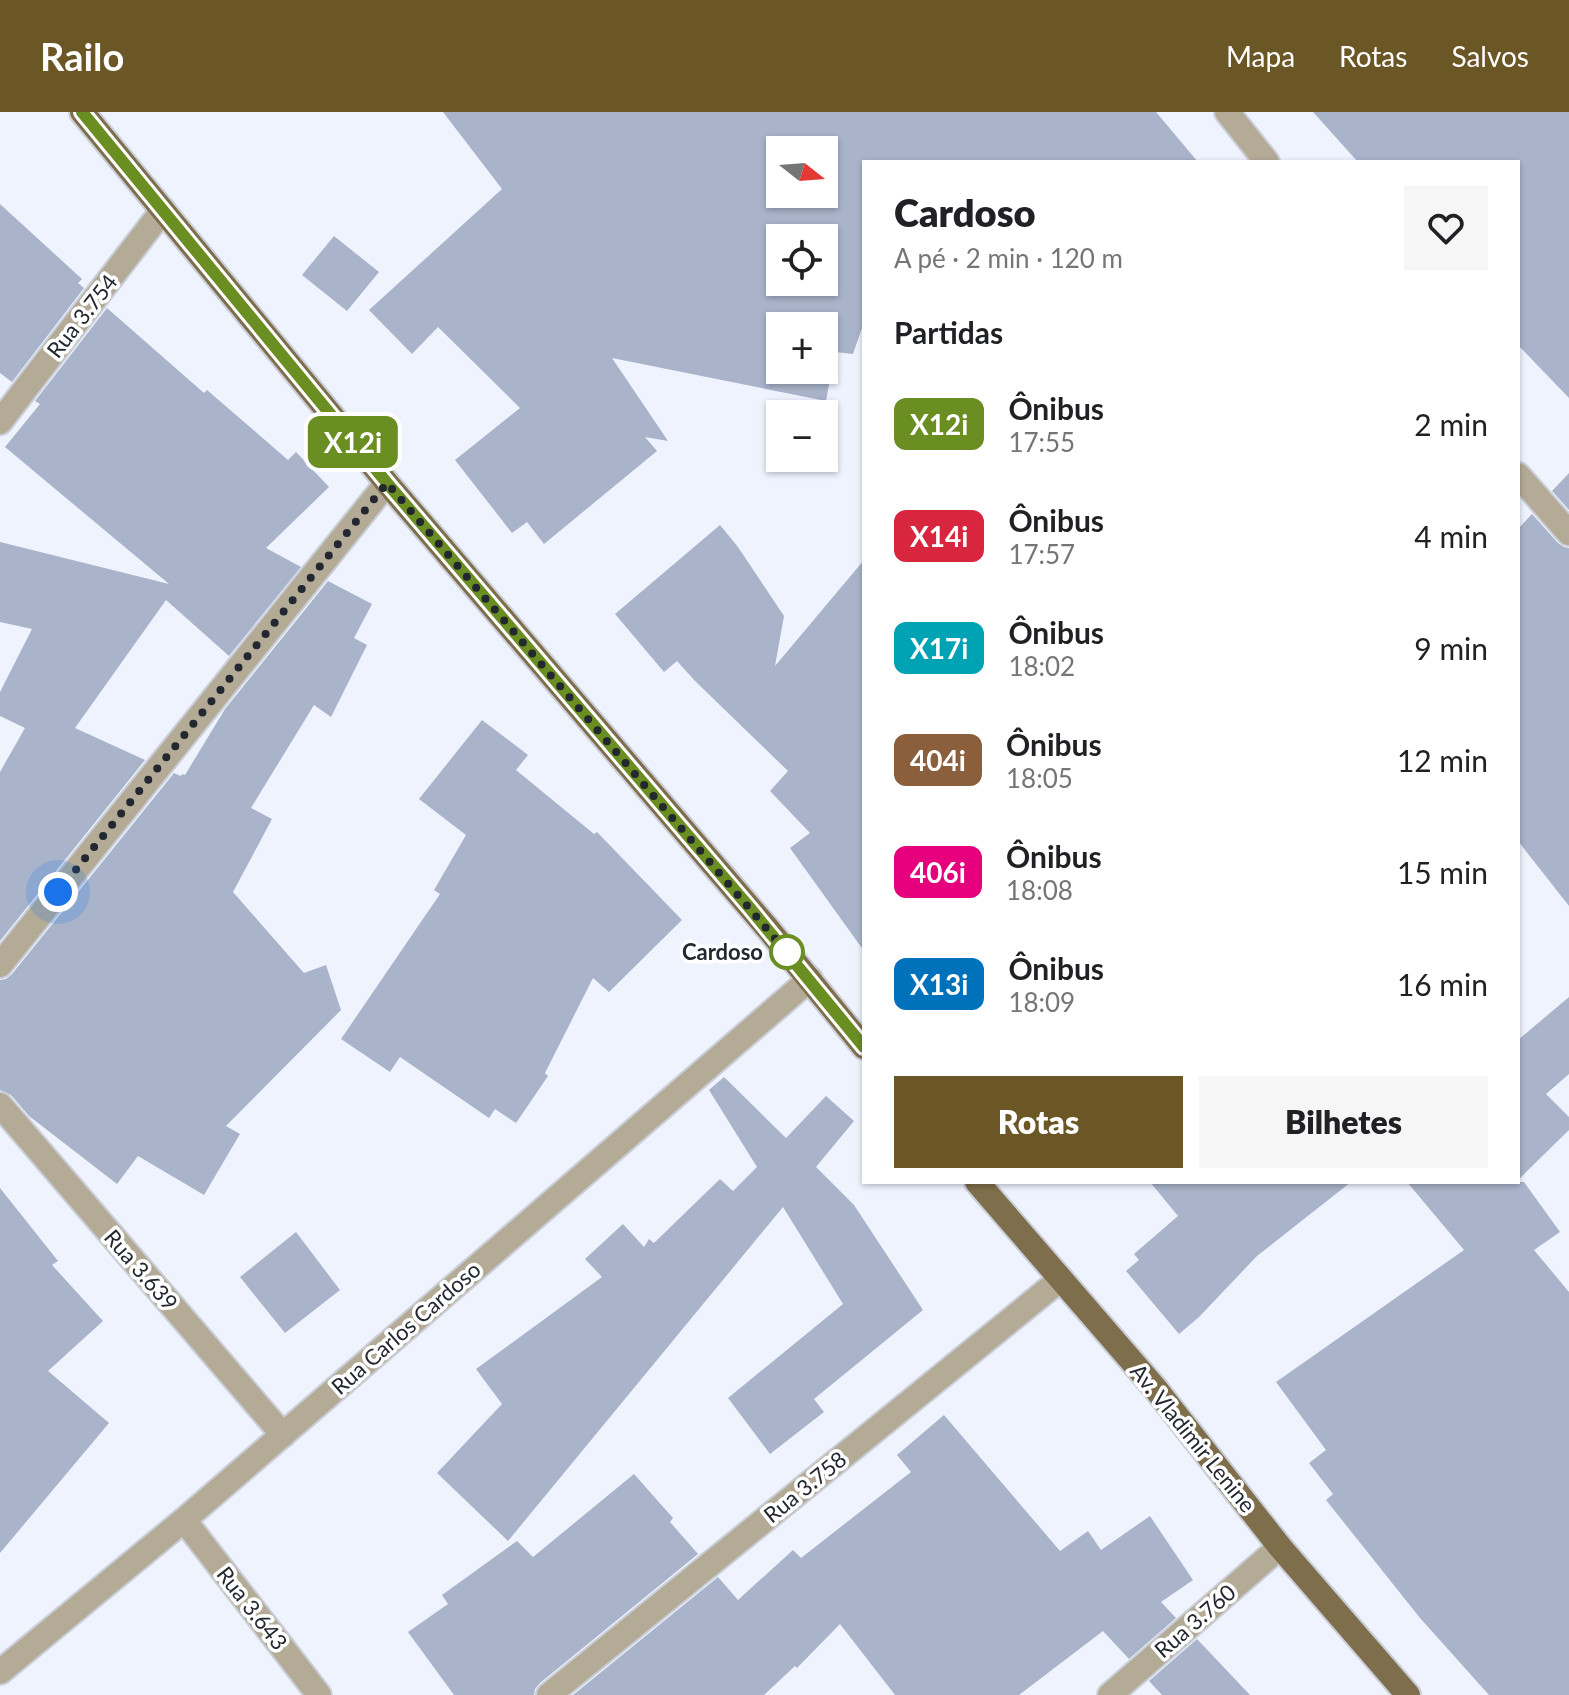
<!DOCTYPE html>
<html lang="pt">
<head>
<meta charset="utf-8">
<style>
	body { margin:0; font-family:Lato,sans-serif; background:#f6f6f6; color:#202124; height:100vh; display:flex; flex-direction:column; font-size:30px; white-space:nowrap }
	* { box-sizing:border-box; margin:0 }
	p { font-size:26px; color:#757577 }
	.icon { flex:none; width:44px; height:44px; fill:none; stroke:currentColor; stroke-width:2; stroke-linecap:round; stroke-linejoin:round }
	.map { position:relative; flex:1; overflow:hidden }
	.panel { position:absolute; left:862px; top:48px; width:658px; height:1024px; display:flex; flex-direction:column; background:#fff; border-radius:0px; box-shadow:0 2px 6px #0004 }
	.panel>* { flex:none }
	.badge { padding:0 16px; border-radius:12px; font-size:28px; line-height:52px }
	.needle { width:52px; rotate:107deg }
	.fabs { position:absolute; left:766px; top:24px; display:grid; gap:16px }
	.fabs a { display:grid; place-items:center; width:72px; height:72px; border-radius:0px; background:#fff; box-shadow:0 2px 6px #0004; font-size:40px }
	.you { position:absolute; width:40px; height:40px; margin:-20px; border:6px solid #fff; border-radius:50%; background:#1a73e8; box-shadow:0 0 0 12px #1a73e833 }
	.map>.badge { position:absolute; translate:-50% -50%; box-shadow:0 0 0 4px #fff }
	h2 { padding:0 32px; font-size:30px; line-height:72px }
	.round { display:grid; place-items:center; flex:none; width:84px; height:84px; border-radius:0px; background:#f6f6f6 }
	.head { display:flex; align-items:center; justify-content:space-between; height:136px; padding:0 32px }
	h1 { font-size:38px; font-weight:800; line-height:60px }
	.button { display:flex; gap:16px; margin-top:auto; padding:16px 32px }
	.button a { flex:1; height:92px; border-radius:0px; background:#6b5625; color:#fff; font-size:32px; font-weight:800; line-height:92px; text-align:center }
	.button a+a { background:#f6f6f6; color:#202124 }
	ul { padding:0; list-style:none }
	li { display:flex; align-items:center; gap:24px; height:112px; padding:0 32px }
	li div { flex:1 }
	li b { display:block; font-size:30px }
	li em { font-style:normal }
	li .badge { min-width:88px; font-weight:700; text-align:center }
	header { display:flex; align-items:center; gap:48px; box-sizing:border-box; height:112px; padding:0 40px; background:#6b5625; color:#fff }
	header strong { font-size:38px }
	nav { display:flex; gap:44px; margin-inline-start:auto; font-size:28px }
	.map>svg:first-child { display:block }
</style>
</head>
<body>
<header>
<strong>Railo</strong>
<nav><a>Mapa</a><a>Rotas</a><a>Salvos</a></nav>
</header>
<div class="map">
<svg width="1569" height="1583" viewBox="0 0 1569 1583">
	<rect width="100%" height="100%" fill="#eff3fe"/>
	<path fill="#a9b4cb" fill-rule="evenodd" d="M 443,0 L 1156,0 L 1198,50 L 864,50 L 864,210 L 853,242 L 835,240 L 826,289 L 612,246 L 668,329 L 645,325 L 657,339 L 544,432 L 527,410 L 512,421 L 455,348 L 520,296 L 438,215 L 412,242 L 369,198 L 502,77 ZM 780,38 L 824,38 L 824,82 L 780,82 ZM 780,126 L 824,126 L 824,170 L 780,170 ZM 780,214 L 824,214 L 824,258 L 780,258 Z
		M 1313,0 L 1569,0 L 1569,286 L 1518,233 L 1518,50 L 1358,50 Z
		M 0,92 L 82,167 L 78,171 L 84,176 L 12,270 L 0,261 Z
		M 334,124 L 379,160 L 347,199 L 302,163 Z
		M 107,196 L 204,281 L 207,278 L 288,348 L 296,340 L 329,375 L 266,436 L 301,455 L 229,544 L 166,488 L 75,616 L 145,648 L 0,829 L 0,660 L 25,616 L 0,604 L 0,580 L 32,517 L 0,510 L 0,430 L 169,472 L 5,335 L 40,292 L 35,289 Z
		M 1569,361 L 1569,398 L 1552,379 Z
		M 1532,402 L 1558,431 L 1564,435 L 1569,436 L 1569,794 L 1518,729 L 1518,417 Z
		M 720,413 L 738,435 L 784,504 L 775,554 L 864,448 L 864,839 L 790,736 L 810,721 L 770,679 L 788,659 L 695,569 L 677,549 L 664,560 L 615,502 Z
		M 328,469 L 372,492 L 354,526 L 367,533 L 331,605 L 314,593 L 251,696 L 272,707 L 233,780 L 304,861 L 326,853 L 341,898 L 226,1014 L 240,1022 L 204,1083 L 138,1044 L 117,1072 L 29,1004 L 11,983 L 0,978 L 0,868 L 6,867 L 12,862 L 174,661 L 181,664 L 182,662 L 185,663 L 225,597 Z
		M 482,608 L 528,643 L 516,658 L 594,722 L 597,720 L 682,808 L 609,880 L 593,866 L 545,961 L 548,964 L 516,1011 L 495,997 L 489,1006 L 400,945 L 390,960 L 341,927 L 440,782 L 434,778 L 466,723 L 419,687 Z
		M 1569,885 L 1569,962 L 1546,982 L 1569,1005 L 1569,1018 L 1518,1068 L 1518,928 Z
		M 724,965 L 786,1026 L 826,984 L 854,1009 L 816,1055 L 854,1093 L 923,1198 L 814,1287 L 824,1300 L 770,1342 L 728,1286 L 843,1192 L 783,1095 L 508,1429 L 437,1361 L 502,1292 L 476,1257 L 602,1165 L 585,1147 L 623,1112 L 644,1135 L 649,1127 L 654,1131 L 720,1067 L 733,1079 L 757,1055 L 709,978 Z
		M 1150,1070 L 1351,1070 L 1257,1144 L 1199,1205 L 1179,1222 L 1126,1159 L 1139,1148 L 1134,1142 L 1178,1104 Z
		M 1407,1070 L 1524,1070 L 1560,1120 L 1534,1138 L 1569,1180 L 1569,1583 L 1489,1583 L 1420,1506 L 1326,1388 L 1333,1382 L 1309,1351 L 1326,1338 L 1276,1270 L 1464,1138 Z
		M 0,1076 L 58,1149 L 52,1153 L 103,1209 L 48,1259 L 109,1311 L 0,1441 Z
		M 296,1120 L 340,1178 L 285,1221 L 240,1165 Z
		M 944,1303 L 1060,1439 L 1088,1419 L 1101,1438 L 1150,1404 L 1193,1468 L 1161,1490 L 1176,1506 L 1129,1547 L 1103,1519 L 1019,1583 L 895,1583 L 840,1512 L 797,1556 L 795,1554 L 764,1583 L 573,1583 L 718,1465 L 738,1488 L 793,1438 L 801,1446 L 911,1360 L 897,1343 Z
		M 634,1362 L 673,1406 L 670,1410 L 698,1442 L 540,1571 L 535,1577 L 534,1583 L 454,1583 L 408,1520 L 448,1492 L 442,1483 L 517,1429 L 533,1445 Z
		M 1197,1527 L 1250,1583 L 1162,1583 L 1149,1569 Z"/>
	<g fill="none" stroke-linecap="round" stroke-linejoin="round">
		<g stroke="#caced9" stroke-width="28">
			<path id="minor" d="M 1227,0 L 1267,50
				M 0,310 L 163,98
				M 1518,363 L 1569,421
				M 0,853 L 387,371
				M 0,993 L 283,1323
				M 184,1408 L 319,1583
				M 0,1560 L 184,1408 L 810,867
				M 549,1583 L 1061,1167
				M 1110,1583 L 1280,1435"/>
		</g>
		<g stroke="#caced9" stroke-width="28">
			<path id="major" d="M 82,0 L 387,371 L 769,818 L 864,935
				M 977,1070 L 1155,1276 L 1280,1435 L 1408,1583"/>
		</g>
		<use href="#minor" stroke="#b4ab97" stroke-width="24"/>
		<use href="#major" stroke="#7e6e4b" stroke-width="24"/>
	</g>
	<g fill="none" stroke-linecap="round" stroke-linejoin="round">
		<g stroke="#fff" stroke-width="18">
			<path id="line" d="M 82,0 L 387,371 L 749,795 L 864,935"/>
		</g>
		<use href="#line" stroke="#6b8e23" stroke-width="12"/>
		<path stroke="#232730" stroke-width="8" stroke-dasharray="0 14.4" d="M 58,780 L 387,371 L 789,843 L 787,840"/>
	</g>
	<circle fill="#fff" stroke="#6b8e23" stroke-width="4" cx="787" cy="840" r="16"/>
	<g text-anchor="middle" stroke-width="7" stroke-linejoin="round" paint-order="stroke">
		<g font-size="22" fill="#232730" stroke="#fff">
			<text transform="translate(82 204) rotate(-52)" y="8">Rua 3.754</text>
			<text transform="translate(141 1158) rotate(49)" y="8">Rua 3.639</text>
			<text transform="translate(406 1216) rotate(-41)" y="8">Rua Carlos Cardoso</text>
			<text transform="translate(1193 1326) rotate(51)" y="8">Av. Vladimir Lenine</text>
			<text transform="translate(805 1375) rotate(-39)" y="8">Rua 3.758</text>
			<text transform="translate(252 1496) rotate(52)" y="8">Rua 3.643</text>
			<text transform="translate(1195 1509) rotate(-41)" y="8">Rua 3.760</text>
		</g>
		<g font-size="22" font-weight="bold" fill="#232730" stroke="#fff" text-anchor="end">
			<text x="763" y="848">Cardoso</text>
		</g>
	</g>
</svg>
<div class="fabs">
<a><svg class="needle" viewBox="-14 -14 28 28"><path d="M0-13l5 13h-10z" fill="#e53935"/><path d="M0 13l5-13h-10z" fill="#757577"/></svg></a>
<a><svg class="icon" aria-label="locate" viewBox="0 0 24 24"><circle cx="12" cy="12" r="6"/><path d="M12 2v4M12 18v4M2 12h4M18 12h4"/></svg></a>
<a>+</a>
<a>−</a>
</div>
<div class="you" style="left:58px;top:780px"></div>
<b class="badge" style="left:353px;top:330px;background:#6b8e23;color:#fff">X12i</b>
<section class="panel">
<div class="head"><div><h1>Cardoso</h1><p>A pé · 2 min · 120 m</p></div><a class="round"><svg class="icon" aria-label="heart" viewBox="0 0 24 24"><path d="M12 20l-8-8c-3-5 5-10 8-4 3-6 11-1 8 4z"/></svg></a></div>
<h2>Partidas</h2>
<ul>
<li><span class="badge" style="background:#6b8e23;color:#fff">X12i</span><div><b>Ônibus</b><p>17:55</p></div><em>2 min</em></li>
<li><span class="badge" style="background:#d7263d;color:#fff">X14i</span><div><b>Ônibus</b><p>17:57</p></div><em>4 min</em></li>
<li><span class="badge" style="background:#00a3b4;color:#fff">X17i</span><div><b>Ônibus</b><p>18:02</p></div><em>9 min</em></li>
<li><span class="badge" style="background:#8b5e3c;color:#fff">404i</span><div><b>Ônibus</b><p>18:05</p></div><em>12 min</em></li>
<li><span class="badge" style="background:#e6007e;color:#fff">406i</span><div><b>Ônibus</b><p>18:08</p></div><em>15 min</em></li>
<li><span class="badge" style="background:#0072bc;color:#fff">X13i</span><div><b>Ônibus</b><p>18:09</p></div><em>16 min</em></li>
</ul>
<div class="button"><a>Rotas</a><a>Bilhetes</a></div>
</section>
</div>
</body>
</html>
